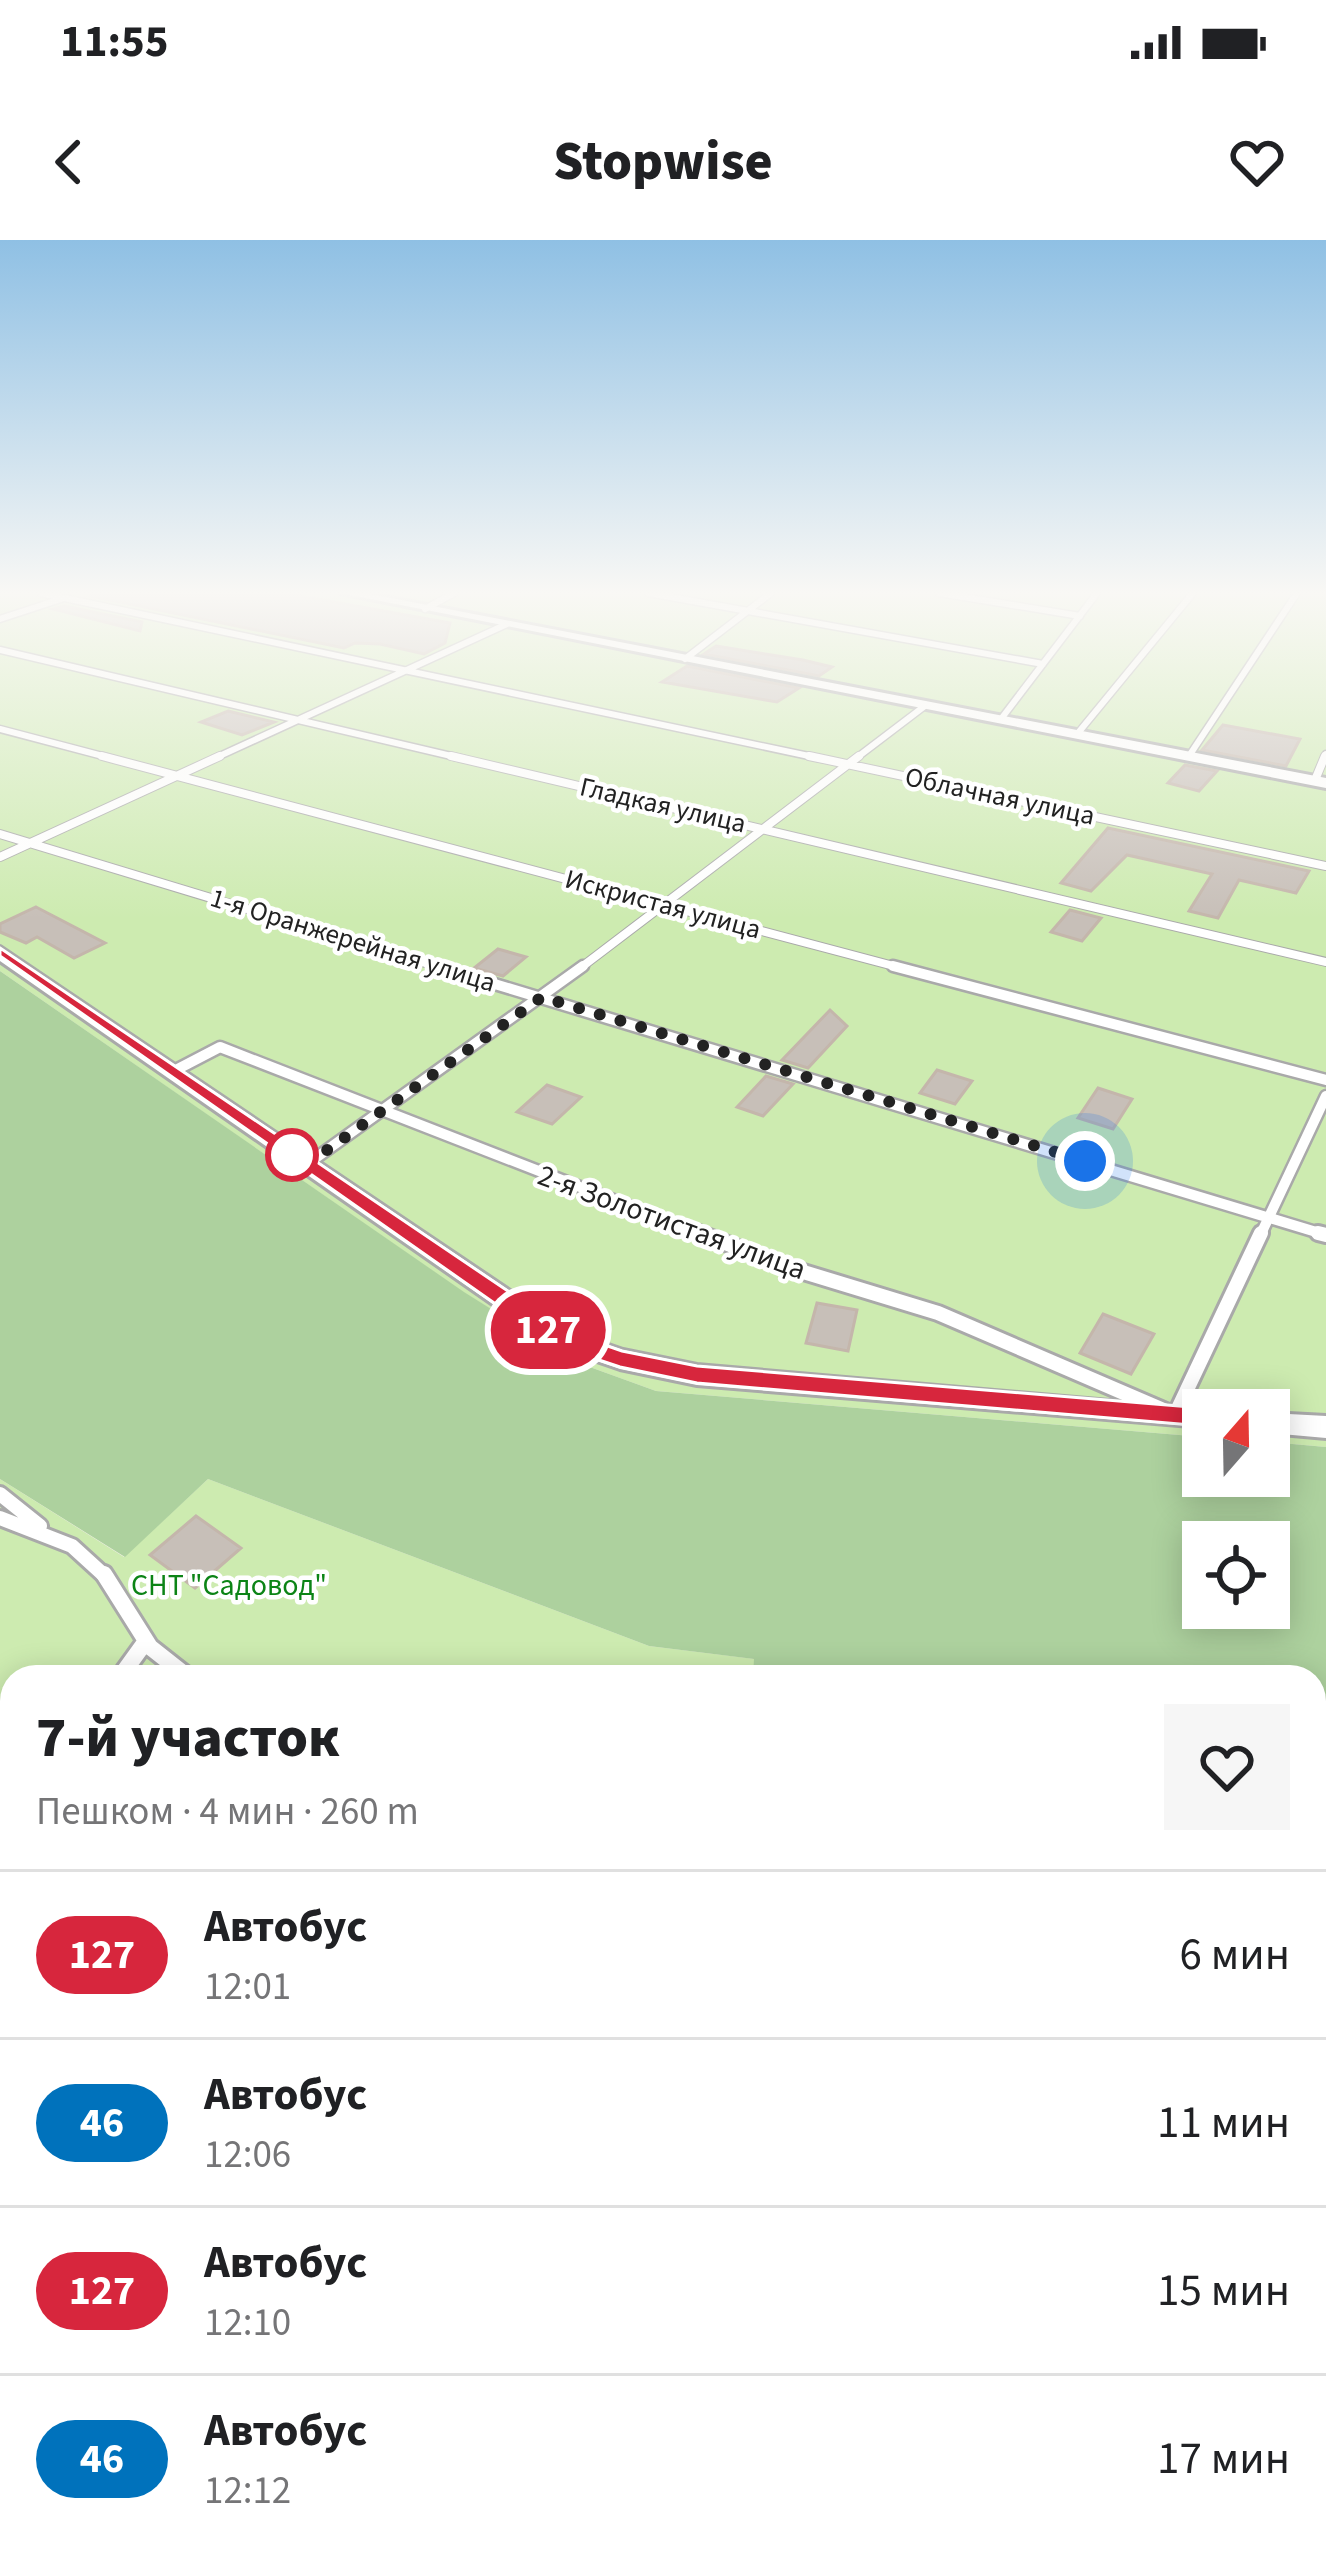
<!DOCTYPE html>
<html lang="ru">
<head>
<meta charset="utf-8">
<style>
	body { margin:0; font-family:"Source Sans 3",sans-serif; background:#f6f6f6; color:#202124; height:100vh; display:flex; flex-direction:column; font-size:45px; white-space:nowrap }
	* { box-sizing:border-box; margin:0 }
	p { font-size:39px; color:#757577 }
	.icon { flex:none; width:66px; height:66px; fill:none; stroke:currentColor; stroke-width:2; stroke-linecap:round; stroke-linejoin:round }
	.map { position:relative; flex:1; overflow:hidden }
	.sheet { position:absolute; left:0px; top:1425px; width:1326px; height:900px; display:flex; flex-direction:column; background:#fff; border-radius:36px 36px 0 0; box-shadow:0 6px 30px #0003 }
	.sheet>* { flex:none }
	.badge { padding:0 24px; border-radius:39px; font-size:42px; line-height:78px }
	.needle { width:78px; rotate:20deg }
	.fabs { position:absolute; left:1182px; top:1149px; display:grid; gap:24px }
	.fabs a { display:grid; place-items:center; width:108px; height:108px; border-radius:0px; background:#fff; box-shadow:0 6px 30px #0003; font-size:60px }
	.you { position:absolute; width:60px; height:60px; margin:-30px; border:9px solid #fff; border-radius:50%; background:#1a73e8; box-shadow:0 0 0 18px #1a73e833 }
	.map>.badge { position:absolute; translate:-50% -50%; box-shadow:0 0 0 6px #fff }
	.round { display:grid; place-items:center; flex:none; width:126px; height:126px; border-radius:0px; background:#f6f6f6 }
	.summary { display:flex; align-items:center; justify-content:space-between; height:204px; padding:0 36px }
	h1 { font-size:57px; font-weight:800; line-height:90px }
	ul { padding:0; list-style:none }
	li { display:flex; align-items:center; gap:36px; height:168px; padding:0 36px; border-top:3px solid #e0e0e0 }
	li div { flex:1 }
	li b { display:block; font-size:45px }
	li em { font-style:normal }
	li .badge { min-width:132px; font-weight:700; text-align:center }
	.status { display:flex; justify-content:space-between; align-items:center; height:84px; padding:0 60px; background:#fff; direction:ltr }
	.status svg { height:33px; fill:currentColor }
	header { display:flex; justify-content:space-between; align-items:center; height:156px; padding:0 36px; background:#fff; font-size:54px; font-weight:800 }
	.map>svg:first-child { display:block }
</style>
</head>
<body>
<div class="status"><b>11:55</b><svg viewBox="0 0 49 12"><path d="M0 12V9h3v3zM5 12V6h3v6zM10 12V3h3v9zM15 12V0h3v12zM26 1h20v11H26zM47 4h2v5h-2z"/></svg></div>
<header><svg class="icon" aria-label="back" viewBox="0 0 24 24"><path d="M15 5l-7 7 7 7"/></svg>Stopwise<svg class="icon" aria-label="heart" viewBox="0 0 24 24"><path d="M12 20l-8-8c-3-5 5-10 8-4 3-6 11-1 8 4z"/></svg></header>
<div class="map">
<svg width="1326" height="2325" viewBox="0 0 1326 2325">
	<rect width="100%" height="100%" fill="#f2efe9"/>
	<path fill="#cdebb0" d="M 0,353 L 1326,353 L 1326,1207 L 1269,1202 L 1269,1170 L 1203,1170 L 1203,1197 L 656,1151 L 576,1122 L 463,1052 L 0,731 Z
		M 0,1239 L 124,1317 L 208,1239 L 649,1406 L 755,1419 L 753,1437 L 12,1437 L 12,2313 L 1314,2313 L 1314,1706 L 1326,1708 L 1326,2325 L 0,2325 Z"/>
	<path fill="#add19e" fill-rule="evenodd" d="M 0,731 L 464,1052 L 576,1122 L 656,1151 L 1203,1197 L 1203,1236 L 1269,1236 L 1269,1202 L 1326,1207 L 1326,1708 L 1314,1706 L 1314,1437 L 753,1437 L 754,1419 L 649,1406 L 208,1239 L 125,1317 L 0,1239 ZM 1203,1302 L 1269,1302 L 1269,1368 L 1203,1368 Z"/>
	<path fill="#c7bfb8" stroke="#c4b6ab" stroke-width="3" d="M 96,353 L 284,353 L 450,383 L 445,403 L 424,414 L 380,404 L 355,403 L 344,408 L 90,356 Z
		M 64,366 L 142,382 L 140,391 L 53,369 Z
		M 716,406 L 803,420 L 832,427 L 819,436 L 704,414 Z
		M 687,426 L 799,448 L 777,462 L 662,442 Z
		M 228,471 L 274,482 L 242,495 L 201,482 Z
		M 1223,485 L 1300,499 L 1286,526 L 1202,510 Z
		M 1185,525 L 1217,531 L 1199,551 L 1168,543 Z
		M 1108,588 L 1309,631 L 1296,653 L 1239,640 L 1218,678 L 1189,671 L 1212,634 L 1127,615 L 1091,651 L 1061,643 Z
		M 36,667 L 105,703 L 74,718 L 37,697 L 26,703 L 0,692 L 0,684 Z
		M 1070,670 L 1101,678 L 1082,701 L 1051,692 Z
		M 498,709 L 526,717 L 503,736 L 474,728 Z
		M 830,770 L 847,786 L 808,828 L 782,820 Z
		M 937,830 L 972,841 L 955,864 L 920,853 Z
		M 766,836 L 793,844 L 763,876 L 737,867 Z
		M 547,845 L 581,857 L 552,884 L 517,872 Z
		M 1098,848 L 1132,859 L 1113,889 L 1078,878 Z
		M 817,1063 L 857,1070 L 848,1111 L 806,1103 Z
		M 1103,1074 L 1154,1094 L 1131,1134 L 1080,1113 Z
		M 196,1276 L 241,1308 L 195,1348 L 150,1315 Z"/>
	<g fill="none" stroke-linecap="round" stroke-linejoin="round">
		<g stroke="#a9a9a9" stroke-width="9">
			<path id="lane-far5" d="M 41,353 L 823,519
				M 648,353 L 1043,424
				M 939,353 L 1080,376
				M 425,369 L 454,353
				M 0,379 L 61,359
				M 0,410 L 464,519
				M 685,419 L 771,353
				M 1001,479 L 1097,353
				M 0,489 L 114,519
				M 1078,493 L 1193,353
				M 1189,516 L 1297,353
				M 213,519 L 507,384
				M 855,519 L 926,465
				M 1324,519 L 1326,514"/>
		</g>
		<g stroke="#a9a9a9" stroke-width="10">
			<path id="lane-far4" d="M 102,516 L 905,729
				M 451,516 L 1326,722
				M 809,516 L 1326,626
				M 1315,540 L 1325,516
				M 0,594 L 445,729
				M 0,617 L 220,516
				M 579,729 L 859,516"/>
		</g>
		<g stroke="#a9a9a9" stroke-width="15">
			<path id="lane-far3" d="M 435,726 L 1326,995
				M 893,726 L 1326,840
				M 172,832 L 220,807 L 706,996
				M 306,925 L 583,726
				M 1260,996 L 1326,856"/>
		</g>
		<g stroke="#a9a9a9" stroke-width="20">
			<path id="lane-far2" d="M 699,993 L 787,1027 L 938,1073 L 1175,1175 L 1261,993
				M 1318,993 L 1326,995
				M 0,1254 L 40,1286
				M 0,1278 L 72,1306 L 106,1337"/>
		</g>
		<g stroke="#a9a9a9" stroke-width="22">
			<path id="lane-far1" d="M 104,1334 L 150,1407 L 188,1437
				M 120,1437 L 146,1401
				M 0,1597 L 12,1581
				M 1314,1710 L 1326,1712"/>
		</g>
		<g stroke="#a9a9a9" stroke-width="28">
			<path id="lane" d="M 0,1770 L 12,1775
				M 1144,2313 L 1167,2325
				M 675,2325 L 679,2313"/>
		</g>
		<g stroke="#a9a9a9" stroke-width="6">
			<path id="street" d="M 340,353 L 365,353 L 1326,538 L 1326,548 Z
				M 0,707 L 571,1092 L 623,1110 L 697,1125 L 1213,1170 L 1203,1170 L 1203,1187 L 697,1145 L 620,1129 L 553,1106 L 0,721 Z
				M 1269,1173 L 1326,1176 L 1326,1198 L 1269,1193 Z"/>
		</g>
		<use href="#lane-far5" stroke="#fff" stroke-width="6"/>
		<use href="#lane-far4" stroke="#fff" stroke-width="8"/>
		<use href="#lane-far3" stroke="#fff" stroke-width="10"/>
		<use href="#lane-far2" stroke="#fff" stroke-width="14"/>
		<use href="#lane-far1" stroke="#fff" stroke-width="16"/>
		<use href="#lane" stroke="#fff" stroke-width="22"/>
		<use href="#street" fill="#fff" fill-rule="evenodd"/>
	</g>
	<linearGradient id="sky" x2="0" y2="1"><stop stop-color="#8fc0e4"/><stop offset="0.52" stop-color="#f9f8f5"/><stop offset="1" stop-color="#f9f8f5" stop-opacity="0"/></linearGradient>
	<rect width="1326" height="679" fill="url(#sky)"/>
	<path fill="#d7263d" stroke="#fff" stroke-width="3" d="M 0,708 L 570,1093 L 622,1111 L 697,1126 L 1203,1168 L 1215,1177 L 1203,1186 L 697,1143 L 620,1127 L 554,1105 L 0,716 Z"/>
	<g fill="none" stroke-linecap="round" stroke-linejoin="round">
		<path stroke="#222" stroke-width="12" stroke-dasharray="0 21.6" d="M 292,915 L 306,925 L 542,757 L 1085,921"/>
	</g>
	<circle fill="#fff" stroke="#d7263d" stroke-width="6" cx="292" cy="915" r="24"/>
	<g text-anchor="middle" stroke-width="9" stroke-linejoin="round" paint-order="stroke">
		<g font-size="27" fill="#222" stroke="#fff">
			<text transform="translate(1000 556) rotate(12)" y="9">Облачная улица</text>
			<text transform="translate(663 565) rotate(13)" y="9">Гладкая улица</text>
			<text transform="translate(663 664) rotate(15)" y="9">Искристая улица</text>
			<text transform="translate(353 700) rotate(17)" y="9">1-я Оранжерейная улица</text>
		</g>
		<g font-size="30" fill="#222" stroke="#fff">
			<text transform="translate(672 982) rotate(20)" y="10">2-я Золотистая улица</text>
		</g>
		<g font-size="30" fill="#0c8416" stroke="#fff">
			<text x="229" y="1355">СНТ "Садовод"</text>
		</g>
	</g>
</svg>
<div class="fabs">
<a><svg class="needle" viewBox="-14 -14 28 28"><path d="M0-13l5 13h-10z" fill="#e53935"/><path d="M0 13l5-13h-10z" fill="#757577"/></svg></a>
<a><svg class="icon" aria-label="locate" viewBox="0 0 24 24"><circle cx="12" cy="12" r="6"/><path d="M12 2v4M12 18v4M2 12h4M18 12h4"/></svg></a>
</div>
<div class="you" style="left:1085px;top:921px"></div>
<b class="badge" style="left:548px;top:1090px;background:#d7263d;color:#fff">127</b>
<section class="sheet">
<div class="summary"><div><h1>7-й участок</h1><p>Пешком · 4 мин · 260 m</p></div><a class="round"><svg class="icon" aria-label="heart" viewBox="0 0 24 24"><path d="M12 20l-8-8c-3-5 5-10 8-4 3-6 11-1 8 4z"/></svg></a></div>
<ul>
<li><span class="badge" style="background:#d7263d;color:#fff">127</span><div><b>Автобус</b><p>12:01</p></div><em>6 мин</em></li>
<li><span class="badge" style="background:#0072bc;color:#fff">46</span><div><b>Автобус</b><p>12:06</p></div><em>11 мин</em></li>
<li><span class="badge" style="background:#d7263d;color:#fff">127</span><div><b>Автобус</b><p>12:10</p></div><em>15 мин</em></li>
<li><span class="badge" style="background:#0072bc;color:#fff">46</span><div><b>Автобус</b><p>12:12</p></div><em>17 мин</em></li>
</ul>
</section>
</div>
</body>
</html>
